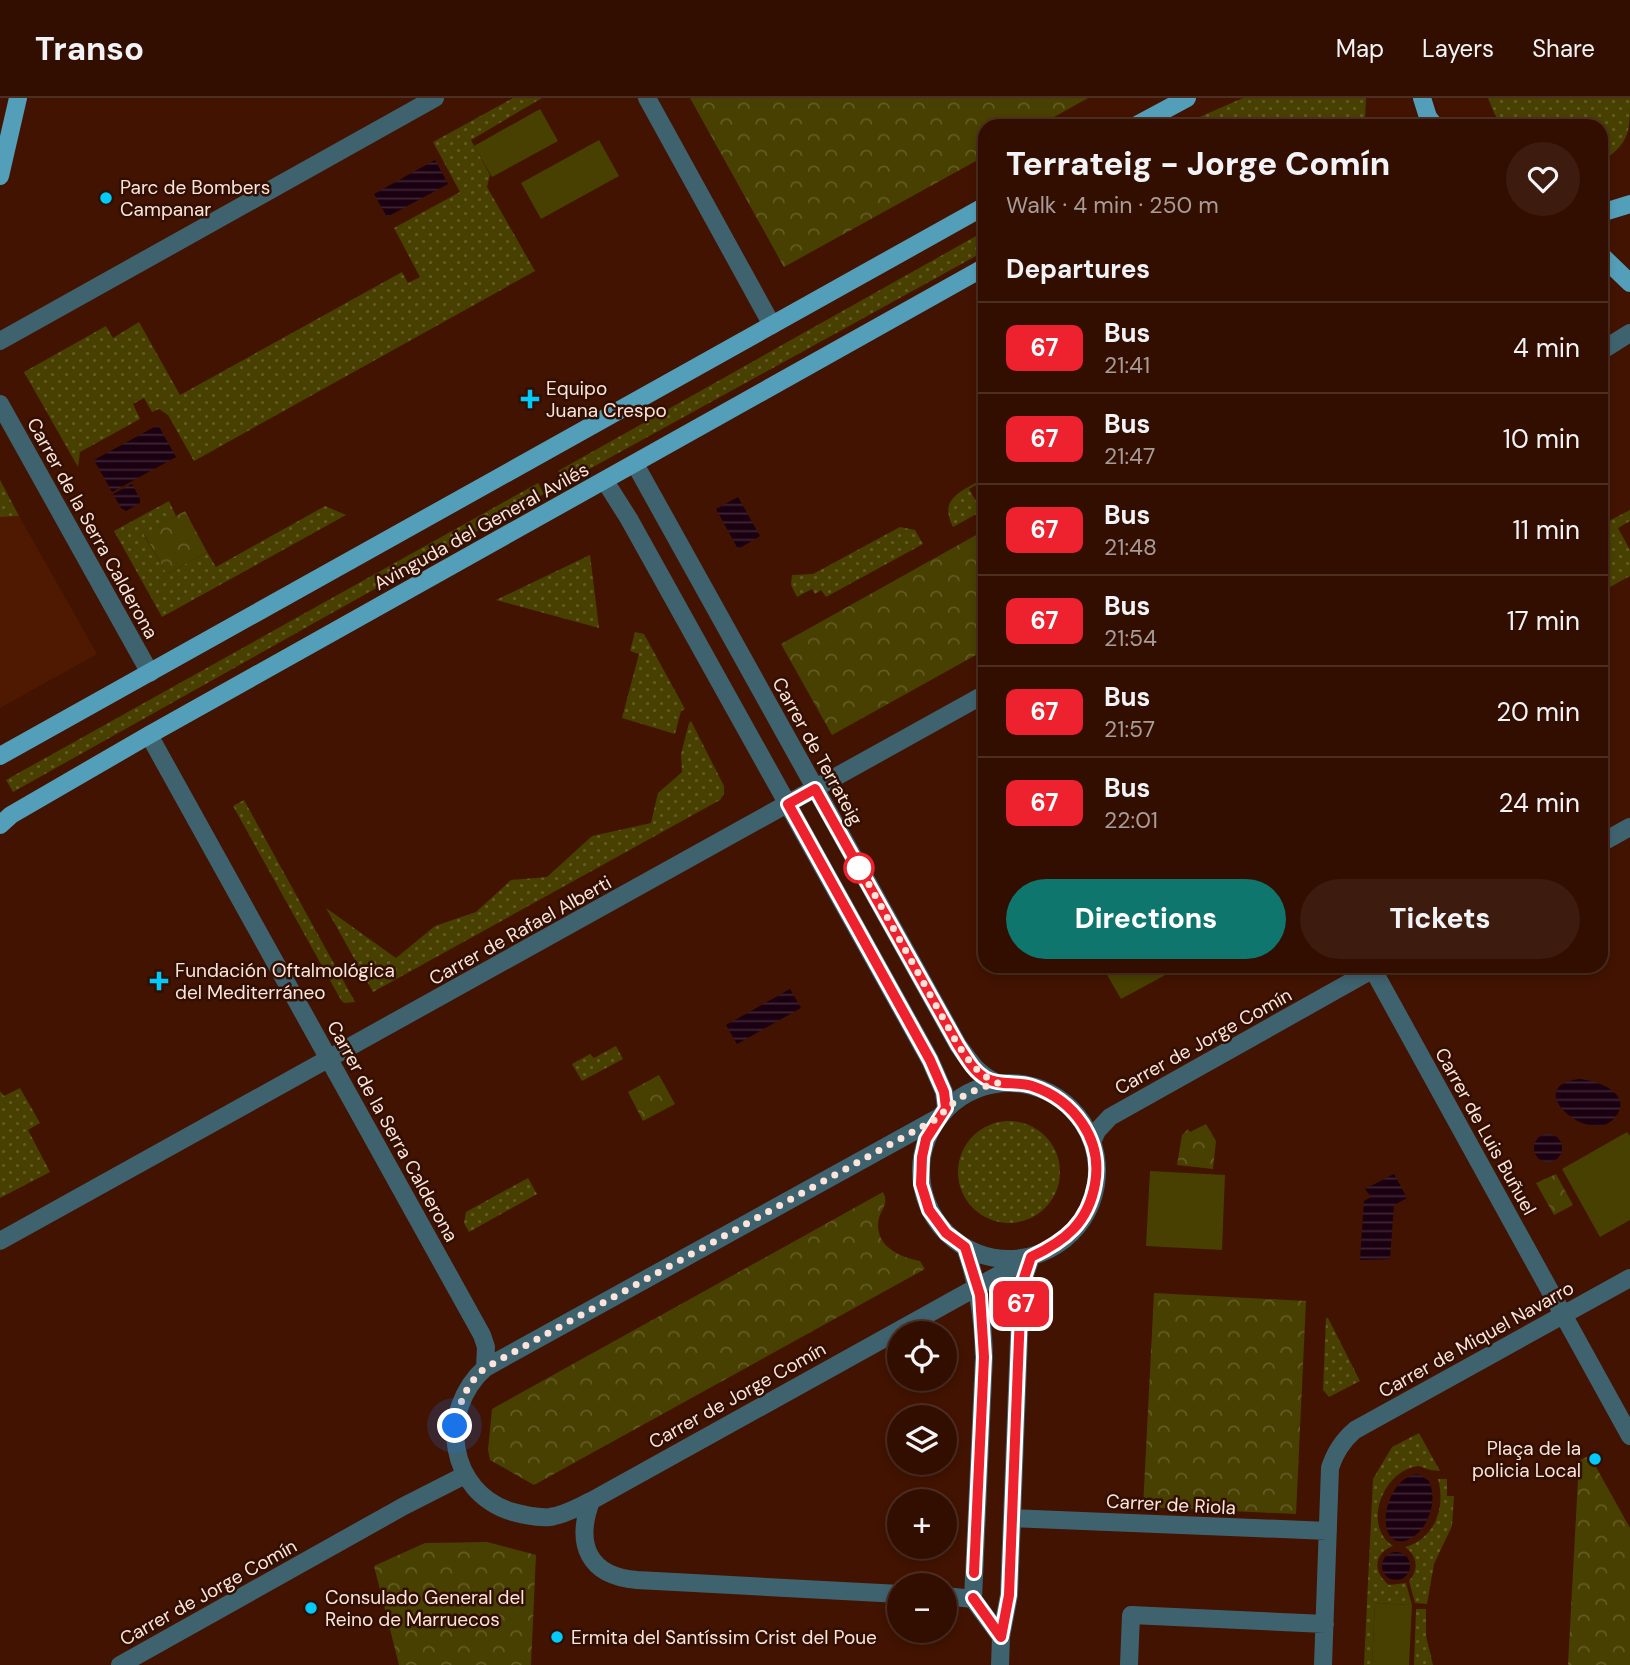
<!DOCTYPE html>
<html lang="en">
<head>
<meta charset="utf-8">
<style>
	body { margin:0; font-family:"DM Sans",sans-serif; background:#3d1c0f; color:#f1f3f6; height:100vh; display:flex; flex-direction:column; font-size:26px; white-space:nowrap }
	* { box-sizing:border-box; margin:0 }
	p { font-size:23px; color:#a89c99 }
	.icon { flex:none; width:38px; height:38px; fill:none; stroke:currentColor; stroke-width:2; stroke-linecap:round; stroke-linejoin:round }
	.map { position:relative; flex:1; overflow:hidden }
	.panel { position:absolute; left:978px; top:21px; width:630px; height:854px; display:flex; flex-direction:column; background:#320e00; border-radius:21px; box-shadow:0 4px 10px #0003,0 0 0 2px #4d2e22 }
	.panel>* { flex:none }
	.badge { padding:0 14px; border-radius:10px; font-size:24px; line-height:46px }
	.fabs { position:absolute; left:887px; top:1223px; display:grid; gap:14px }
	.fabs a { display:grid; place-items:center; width:70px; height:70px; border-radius:50%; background:#320e00; box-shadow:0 4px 10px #0003,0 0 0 2px #4d2e22; font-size:35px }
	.you { position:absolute; width:35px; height:35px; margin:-18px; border:5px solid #fff; border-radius:50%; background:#1a73e8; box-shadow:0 0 0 10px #1a73e833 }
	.map>.badge { position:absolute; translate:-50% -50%; box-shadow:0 0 0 4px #fff }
	h2 { padding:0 28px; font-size:26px; line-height:63px }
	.round { display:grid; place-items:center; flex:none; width:74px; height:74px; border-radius:37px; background:#3d1c0f }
	.summary { display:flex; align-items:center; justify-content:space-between; height:119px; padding:0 28px }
	h1 { font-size:33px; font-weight:800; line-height:52px }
	.button { display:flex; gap:14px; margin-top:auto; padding:14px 28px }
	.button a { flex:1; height:80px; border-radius:42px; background:#0f766e; color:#fff; font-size:28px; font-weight:800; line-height:80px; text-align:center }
	.button a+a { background:#3d1c0f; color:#f1f3f6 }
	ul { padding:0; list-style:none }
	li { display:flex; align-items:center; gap:21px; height:91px; padding:0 28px; border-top:2px solid #4d2e22 }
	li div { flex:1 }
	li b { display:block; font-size:26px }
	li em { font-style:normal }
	li .badge { min-width:77px; font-weight:700; text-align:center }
	header { display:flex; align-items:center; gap:42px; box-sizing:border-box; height:98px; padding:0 35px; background:#320e00; border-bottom:2px solid #4d2e22 }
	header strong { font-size:33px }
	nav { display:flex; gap:38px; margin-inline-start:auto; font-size:24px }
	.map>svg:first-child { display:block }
</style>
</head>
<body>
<header>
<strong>Transo</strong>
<nav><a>Map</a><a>Layers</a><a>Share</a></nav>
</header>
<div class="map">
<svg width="1630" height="1567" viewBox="0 0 1630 1567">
	<defs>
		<pattern id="grass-dots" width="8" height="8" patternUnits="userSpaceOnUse" patternTransform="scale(1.75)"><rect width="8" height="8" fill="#484000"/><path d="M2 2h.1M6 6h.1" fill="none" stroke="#635b25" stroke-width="1.8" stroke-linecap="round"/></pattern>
		<pattern id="forest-crowns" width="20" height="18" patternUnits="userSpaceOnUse" patternTransform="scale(1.75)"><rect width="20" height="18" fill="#484000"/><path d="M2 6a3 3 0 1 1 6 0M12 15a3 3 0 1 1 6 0" fill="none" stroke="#635b25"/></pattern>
		<pattern id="water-rules" width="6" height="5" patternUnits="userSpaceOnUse" patternTransform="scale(1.75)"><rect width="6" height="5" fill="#1b0012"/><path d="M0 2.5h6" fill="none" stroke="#3d2534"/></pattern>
	</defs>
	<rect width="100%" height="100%" fill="#421300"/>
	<path fill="#4f1901" d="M 19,418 L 97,556 L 0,610 L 0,419 Z"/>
	<path fill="url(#grass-dots)" d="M 513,0 L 542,0 L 471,42 L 490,77 L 487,89 L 535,173 L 194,363 L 168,317 L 159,311 L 152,314 L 144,300 L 133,306 L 140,321 L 80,354 L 78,369 L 24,274 L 106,228 L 113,240 L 139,224 L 180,297 L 402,174 L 408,185 L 420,179 L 394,130 L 460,94 L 433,44 Z
		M 1243,0 L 1366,0 L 1365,21 L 1298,20 L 1252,28 L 1179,28 Z
		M 1488,0 L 1630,0 C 1630,36 1630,43 1601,65 L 1601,28 L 1502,28 L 1495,17 Z
		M 985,133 L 985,153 L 564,385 L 558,373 Z
		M 0,382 L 19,418 L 0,419 Z
		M 977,384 L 978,386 L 969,391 L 982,413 L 953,429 C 940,403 956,396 977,384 Z
		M 538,385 L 544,396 L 13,694 L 6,682 Z
		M 169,403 L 176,418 L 144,437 L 167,476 L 207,454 L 216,469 L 325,408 L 346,417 L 162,519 L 114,433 Z
		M 1630,412 L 1630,423 L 1618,430 L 1630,452 L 1630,478 L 1601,494 L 1601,427 Z
		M 900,429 L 915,432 L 923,446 L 826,499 L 821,492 L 815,496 L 812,491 L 797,499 L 791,487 L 792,477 L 813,476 Z
		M 590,457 L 599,530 L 496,502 Z
		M 635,534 L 644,536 L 685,611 L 681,613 L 675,636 L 622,620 L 639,556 L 630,553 Z
		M 691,623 L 724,688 L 724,696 L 720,702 L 373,894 L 326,810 L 396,860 L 435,828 L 476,814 L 511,782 L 547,779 L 592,738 L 651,725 L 658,695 L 682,674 L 681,656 L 689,625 Z
		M 244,702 L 355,904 L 344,905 L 341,902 L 233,708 Z
		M 616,948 L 623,961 L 582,983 L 572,966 L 590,956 L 594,960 Z
		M 20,990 L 40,1025 L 28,1032 L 50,1074 L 0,1100 L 0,993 L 4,998 Z
		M958 1074a51 51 0 1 1 102 0a51 51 0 1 1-102 0Z
		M 528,1080 L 537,1096 L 469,1134 L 464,1125 L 466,1114 Z
		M 1326,1220 L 1328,1220 L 1360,1283 L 1329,1299 L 1323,1292 Z
		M 1419,1335 L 1440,1373 L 1430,1372 L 1419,1368 C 1384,1371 1361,1427 1393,1448 C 1373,1455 1373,1475 1389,1487 L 1406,1485 L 1412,1507 L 1375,1505 L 1372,1567 L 1364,1567 L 1373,1381 L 1392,1349 Z
		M 1438,1381 L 1447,1381 L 1447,1398 L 1454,1398 L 1452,1428 L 1434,1466 L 1427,1506 L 1415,1505 L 1409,1483 C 1419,1472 1418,1458 1405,1449 C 1435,1441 1446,1409 1438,1381 Z
		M 1416,1511 L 1426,1511 L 1426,1538 L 1433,1567 L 1414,1567 Z"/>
	<path fill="url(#forest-crowns)" d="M 690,0 L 1088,0 L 1038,28 L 985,28 L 985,58 L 784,169 Z
		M 185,413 L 207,454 L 167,476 L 144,436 Z
		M 985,432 L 985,552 L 832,637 L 781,546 Z
		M 659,977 L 675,1006 L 643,1023 L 628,994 Z
		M 1206,1026 L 1216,1043 L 1213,1071 L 1177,1067 L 1182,1037 L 1188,1031 L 1190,1034 Z
		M 1556,1076 L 1573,1107 L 1554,1117 L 1536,1085 Z
		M 883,1094 C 889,1105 882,1110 879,1120 C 873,1147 898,1159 920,1163 L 925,1171 L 534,1387 L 490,1362 L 488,1352 L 492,1311 Z
		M 1154,1195 L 1306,1203 L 1296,1416 L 1143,1409 Z
		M 1588,1358 L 1591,1360 L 1630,1430 L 1630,1567 L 1568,1567 L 1579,1363 Z
		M 487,1444 L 536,1457 L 531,1567 L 399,1567 L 374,1468 L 425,1445 Z"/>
	<path fill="#484000" d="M 540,11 L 558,43 L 492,79 L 474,48 Z
		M 599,42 L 619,78 L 541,121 L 521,85 Z
		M 1102,868 L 1182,868 L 1121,901 Z
		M 1627,1034 L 1630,1038 L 1630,1122 L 1600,1139 L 1562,1071 Z
		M 1150,1073 L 1225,1077 L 1222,1152 L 1146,1148 Z
		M 1375,1505 L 1412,1507 L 1409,1567 L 1372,1567 Z"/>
	<path fill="url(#water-rules)" d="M 435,62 L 448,86 L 387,119 L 374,96 Z
		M 158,327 L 176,359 L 112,394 L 94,362 Z
		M 132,386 L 140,401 L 140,405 L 126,413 L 121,410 L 113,396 Z
		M 738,399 L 760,438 L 738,451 L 716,411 Z
		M 790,891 L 801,910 L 737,946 L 726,927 Z
		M 1579,981 C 1594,982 1630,993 1618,1015 C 1597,1055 1517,989 1579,981 Z
		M1534 1050a14 14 0 1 1 28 0a14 14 0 1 1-28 0Z
		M 1394,1076 L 1407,1100 L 1394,1107 L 1390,1161 L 1360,1162 L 1364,1103 L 1371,1099 L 1365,1091 Z
		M 1418,1376 L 1429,1383 C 1435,1398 1433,1412 1425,1426 C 1421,1433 1413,1441 1404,1443 C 1373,1448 1384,1379 1418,1376 Z
		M1382 1468a14 14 0 1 1 28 0a14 14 0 1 1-28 0Z"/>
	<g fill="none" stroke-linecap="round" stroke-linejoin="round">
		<path stroke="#3f626f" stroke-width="18" d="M 647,0 L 772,227
			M 0,243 L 435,0
			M 1601,253 L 1630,235
			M 0,306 L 150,575
			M 635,366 L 958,947 C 970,964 978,976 997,985
			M 605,383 L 629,421 L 930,962 L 944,994 L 946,1010
			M 149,637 L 482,1237 L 486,1249 L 485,1270
			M 1601,745 L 1630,729
			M 1371,868 L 1630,1338
			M921 1073a88 88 0 1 1 176 0a88 88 0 1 1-176 0Z
			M 938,1020 L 485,1270 C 437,1313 448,1395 513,1414 C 524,1417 538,1420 550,1419 C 565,1417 578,1409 591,1403 L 1031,1159
			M 1092,1044 L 1097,1033 L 1110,1019 L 1379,868
			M 0,1143 L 985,596
			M 965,1149 C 978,1187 983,1218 984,1259 L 973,1501 L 1001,1539
			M 591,1403 C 575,1446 588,1478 637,1482 L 900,1496
			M 1012,1420 L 1328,1433
			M 945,1498 L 973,1501
			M 120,1567 L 404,1408 L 465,1377
			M 1000,1567 L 1001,1539 L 1009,1497 L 1021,1189 L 1031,1159
			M 1129,1567 L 1131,1517 L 1325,1526
			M 1323,1567 L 1330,1370 C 1335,1354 1342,1343 1355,1332 L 1630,1180"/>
		<path stroke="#539fb9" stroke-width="18" d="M 1422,0 L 1428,19 L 1435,28
			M 1135,28 L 1187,0
			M 0,78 L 18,0
			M 1601,115 L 1630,106
			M 1601,157 L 1630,185
			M 0,658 L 985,108
			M 0,727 L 11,717 L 149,637 L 985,169"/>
	</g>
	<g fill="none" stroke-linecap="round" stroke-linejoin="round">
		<g stroke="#fff" stroke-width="16">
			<path id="line" d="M 973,1500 L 1001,1539 L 1009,1497 L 1021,1189 L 1031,1159 C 1065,1143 1088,1125 1095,1086 C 1103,1041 1074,1002 1032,988 C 1016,983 1000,988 985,980 C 973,973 966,959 958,947 L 815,691 L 788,706 L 930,962 L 944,994 L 946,1010 L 926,1041 L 922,1059 L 921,1086 L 929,1112 L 946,1135 L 965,1149 L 980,1197 L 984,1259 L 974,1475"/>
		</g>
		<use href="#line" stroke="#ed222e" stroke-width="10"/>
		<path stroke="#fce4da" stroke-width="7" stroke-dasharray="0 12.6" d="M 455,1328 C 459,1305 467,1285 485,1270 L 938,1020 C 955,1000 973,991 998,985 C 978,977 970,964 958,947 L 856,763 L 859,770"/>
	</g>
	<g fill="#02cbf9" stroke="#310f03" stroke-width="2.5">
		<circle cx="106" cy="100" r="7"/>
		<path d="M526.5 290.5h7v7h7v7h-7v7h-7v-7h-7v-7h7z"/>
		<path d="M155.5 872.5h7v7h7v7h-7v7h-7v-7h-7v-7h7z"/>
		<circle cx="1595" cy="1361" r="7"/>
		<circle cx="311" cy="1510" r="7"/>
		<circle cx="557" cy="1539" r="7"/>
	</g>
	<circle fill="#fff" stroke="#ed222e" stroke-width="3.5" cx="859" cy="770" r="14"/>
	<g text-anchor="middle" stroke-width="5" stroke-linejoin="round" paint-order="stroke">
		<g font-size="19" fill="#fce4da" stroke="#310f03" text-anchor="start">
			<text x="120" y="96">Parc de Bombers<tspan x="120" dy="22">Campanar</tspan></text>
			<text x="546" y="297">Equipo<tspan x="546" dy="22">Juana Crespo</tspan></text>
			<text x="175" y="879">Fundación Oftalmológica<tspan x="175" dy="22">del Mediterráneo</tspan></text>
			<text x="1581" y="1357" text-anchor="end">Plaça de la<tspan x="1581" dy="22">policia Local</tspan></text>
			<text x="325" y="1506">Consulado General del<tspan x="325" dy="22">Reino de Marruecos</tspan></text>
			<text x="571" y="1546">Ermita del Santíssim Crist del Poue</text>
		</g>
		<g font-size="19" fill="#fce4da" stroke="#310f03">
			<text transform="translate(481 428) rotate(-29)" y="7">Avinguda del General Avilés</text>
			<text transform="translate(93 430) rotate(61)" y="7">Carrer de la Serra Calderona</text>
			<text transform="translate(818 653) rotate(61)" y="7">Carrer de Terrateig</text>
			<text transform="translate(520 832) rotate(-29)" y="7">Carrer de Rafael Alberti</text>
			<text transform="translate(1203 943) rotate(-29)" y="7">Carrer de Jorge Comín</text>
			<text transform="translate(393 1033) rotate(61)" y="7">Carrer de la Serra Calderona</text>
			<text transform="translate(1486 1033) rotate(61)" y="7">Carrer de Luis Buñuel</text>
			<text transform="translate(1476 1241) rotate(-29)" y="7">Carrer de Miquel Navarro</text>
			<text transform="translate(737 1297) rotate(-29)" y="7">Carrer de Jorge Comín</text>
			<text transform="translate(1171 1406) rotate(3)" y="7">Carrer de Riola</text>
			<text transform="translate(208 1494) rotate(-29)" y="7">Carrer de Jorge Comín</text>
		</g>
	</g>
</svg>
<div class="fabs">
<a><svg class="icon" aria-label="locate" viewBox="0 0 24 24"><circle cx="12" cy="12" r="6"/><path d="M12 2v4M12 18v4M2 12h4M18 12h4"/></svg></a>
<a><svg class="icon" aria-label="layers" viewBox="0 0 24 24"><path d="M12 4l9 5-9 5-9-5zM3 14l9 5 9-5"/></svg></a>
<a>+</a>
<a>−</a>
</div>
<div class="you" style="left:455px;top:1328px"></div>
<b class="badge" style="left:1021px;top:1206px;background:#ed222e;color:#fff">67</b>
<section class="panel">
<div class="summary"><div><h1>Terrateig - Jorge Comín</h1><p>Walk · 4 min · 250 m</p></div><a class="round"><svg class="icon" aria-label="heart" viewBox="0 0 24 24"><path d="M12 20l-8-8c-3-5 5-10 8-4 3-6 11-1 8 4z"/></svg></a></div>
<h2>Departures</h2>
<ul>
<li><span class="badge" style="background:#ed222e;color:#fff">67</span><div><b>Bus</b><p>21:41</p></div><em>4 min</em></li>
<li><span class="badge" style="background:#ed222e;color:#fff">67</span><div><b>Bus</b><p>21:47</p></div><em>10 min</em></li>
<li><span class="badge" style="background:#ed222e;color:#fff">67</span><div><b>Bus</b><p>21:48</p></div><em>11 min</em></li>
<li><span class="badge" style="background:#ed222e;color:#fff">67</span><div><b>Bus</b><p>21:54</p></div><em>17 min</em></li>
<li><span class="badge" style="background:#ed222e;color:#fff">67</span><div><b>Bus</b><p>21:57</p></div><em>20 min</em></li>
<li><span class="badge" style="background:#ed222e;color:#fff">67</span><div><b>Bus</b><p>22:01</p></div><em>24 min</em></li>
</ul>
<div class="button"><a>Directions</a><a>Tickets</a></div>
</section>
</div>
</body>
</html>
